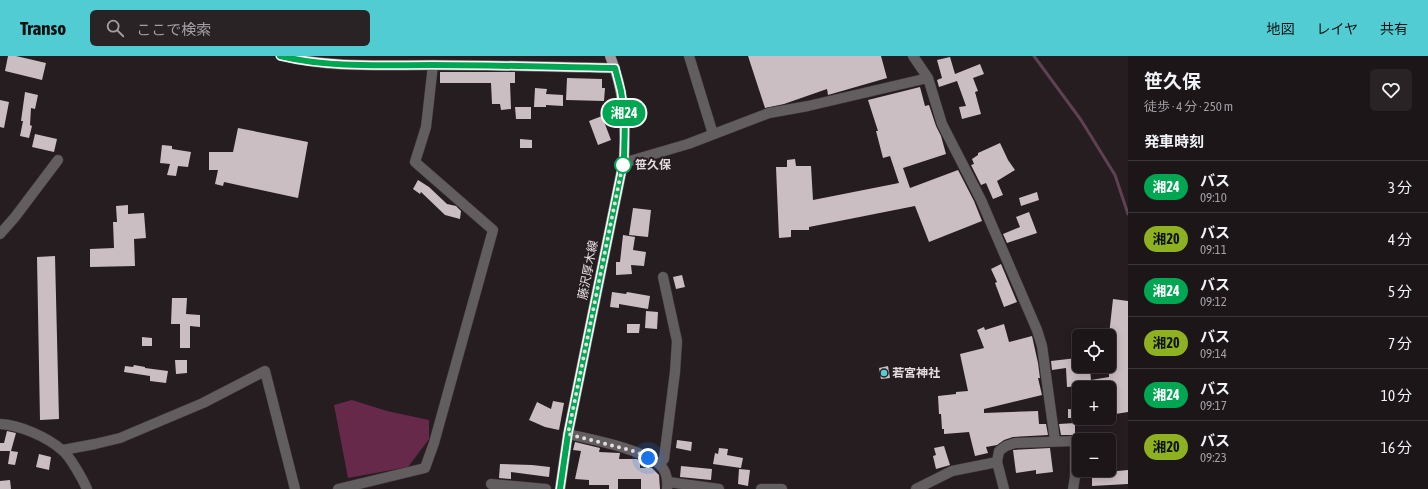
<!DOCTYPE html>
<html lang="ja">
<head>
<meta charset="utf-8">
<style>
	body { margin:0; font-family:"Asap Condensed","Noto Sans JP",sans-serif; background:#292326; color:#f1f3f6; height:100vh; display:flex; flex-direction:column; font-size:15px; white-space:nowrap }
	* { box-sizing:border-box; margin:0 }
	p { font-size:13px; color:#a09fa2 }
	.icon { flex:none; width:22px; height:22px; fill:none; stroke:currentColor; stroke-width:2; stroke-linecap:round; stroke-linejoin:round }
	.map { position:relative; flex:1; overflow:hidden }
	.details { display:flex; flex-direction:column; background:#1c1619; width:300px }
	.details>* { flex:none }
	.badge { padding:0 8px; border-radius:13px; font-size:14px; line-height:26px }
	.controls { position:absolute; left:1072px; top:273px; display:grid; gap:8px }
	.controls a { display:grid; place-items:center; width:44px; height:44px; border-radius:6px; background:#1c1619; box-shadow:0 2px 10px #0003,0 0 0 1px #3a3538; font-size:20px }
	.you { position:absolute; width:20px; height:20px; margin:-10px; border:3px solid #fff; border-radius:50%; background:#1a73e8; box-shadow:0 0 0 6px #1a73e833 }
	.map>.badge { position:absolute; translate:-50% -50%; box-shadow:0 0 0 2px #fff }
	h2 { padding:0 16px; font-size:15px; line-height:36px }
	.round { display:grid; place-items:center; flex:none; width:42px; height:42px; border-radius:6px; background:#292326 }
	.head { display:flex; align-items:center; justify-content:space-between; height:68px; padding:0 16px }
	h1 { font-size:19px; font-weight:700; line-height:30px }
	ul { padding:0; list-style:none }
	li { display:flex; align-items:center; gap:12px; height:52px; padding:0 16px; border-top:1px solid #3a3538 }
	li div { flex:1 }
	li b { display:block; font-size:15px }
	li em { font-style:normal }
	li .badge { min-width:44px; font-weight:700; text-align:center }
	header { display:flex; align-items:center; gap:24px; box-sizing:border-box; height:56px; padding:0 20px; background:#51ccd3; color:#111 }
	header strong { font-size:19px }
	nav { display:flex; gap:22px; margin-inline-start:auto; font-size:14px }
	.search { width:280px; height:36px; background:#292326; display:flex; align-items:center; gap:10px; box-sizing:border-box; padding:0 14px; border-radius:6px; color:#a09fa2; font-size:15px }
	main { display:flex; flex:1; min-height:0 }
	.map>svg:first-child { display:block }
</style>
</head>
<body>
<header>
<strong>Transo</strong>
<div class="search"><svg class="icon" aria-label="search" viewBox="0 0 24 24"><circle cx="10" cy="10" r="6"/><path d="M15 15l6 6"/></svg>ここで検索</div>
<nav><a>地図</a><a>レイヤ</a><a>共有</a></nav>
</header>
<main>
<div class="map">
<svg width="1128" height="433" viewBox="0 0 1128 433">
	<rect width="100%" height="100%" fill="#261d21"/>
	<path fill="#672949" d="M 352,344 L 387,355 L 429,364 L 429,383 L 408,411 L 348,422 L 334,349 Z"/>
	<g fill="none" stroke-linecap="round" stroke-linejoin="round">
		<path stroke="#5f4252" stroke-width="3" d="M 1034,0 L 1081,64 L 1115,119 L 1128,158"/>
	</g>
	<path fill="#cbbec3" d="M 8,0 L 16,0 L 46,7 L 42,24 L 5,15 Z
		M 748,0 L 881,0 L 887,22 L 828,39 L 827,33 L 784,48 L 765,52 Z
		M 950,1 L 955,18 L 980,8 L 984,18 L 973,22 L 978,35 L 975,36 L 981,58 L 962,63 L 959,51 L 966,50 L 957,25 L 939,31 L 937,24 L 942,22 L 937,4 Z
		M 440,16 L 515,16 L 515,27 L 510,27 L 511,53 L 501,54 L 500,48 L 492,48 L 491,27 L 440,27 Z
		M 567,22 L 602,23 L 602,32 L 605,32 L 604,45 L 566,44 Z
		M 920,31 L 925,50 L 929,49 L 936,70 L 941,80 L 946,98 L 903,112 L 910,132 L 958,114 L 974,145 L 982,165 L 929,186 L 915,150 L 809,171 L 809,174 L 791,174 L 791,181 L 779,182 L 776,111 L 787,111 L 787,104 L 795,103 L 796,110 L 811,110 L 813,144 L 899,127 L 890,100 L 883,102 L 876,75 L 878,75 L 868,44 Z
		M 535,32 L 547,33 L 546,38 L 563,39 L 563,50 L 546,49 L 546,51 L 534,51 Z
		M 25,36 L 38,39 L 35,53 L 31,52 L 30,69 L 32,70 L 29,82 L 20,80 L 23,65 L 21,65 Z
		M 0,44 L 9,46 L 4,72 L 0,71 Z
		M 515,51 L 531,51 L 531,63 L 516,63 Z
		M 602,60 L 611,84 L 598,89 L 589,65 Z
		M 238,72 L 308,86 L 298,142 L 224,126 L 223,130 L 215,128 L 218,114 L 209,114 L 209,96 L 233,96 Z
		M 35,78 L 57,83 L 54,96 L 32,91 Z
		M 520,83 L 532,84 L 532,92 L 520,92 Z
		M 1000,87 L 1008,104 L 1015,114 L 997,125 L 1003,139 L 993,143 L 986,127 L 981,129 L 971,109 L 974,108 L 972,103 L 978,99 L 978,97 Z
		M 162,89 L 172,90 L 172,93 L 191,96 L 188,111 L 178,110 L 176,120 L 167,119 L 170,108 L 160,107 Z
		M 418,124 L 429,131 L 447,148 L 456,150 L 461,155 L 460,163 L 445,159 L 421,136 L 420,138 L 413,133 Z
		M 1037,136 L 1039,144 L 1021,150 L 1019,142 Z
		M 128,149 L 128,158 L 144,157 L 146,182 L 134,183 L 135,210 L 90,211 L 90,193 L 114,192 L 113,166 L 117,166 L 116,150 Z
		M 633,152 L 651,154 L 648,181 L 629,179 Z
		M 1029,156 L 1037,177 L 1007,187 L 1003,178 L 1020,171 L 1016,161 Z
		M 623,179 L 635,181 L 633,194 L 646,196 L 644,210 L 631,209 L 632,218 L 616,219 L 616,206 L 620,206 Z
		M 55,200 L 59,363 L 40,364 L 37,201 Z
		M 1001,208 L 1017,246 L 1004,251 L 995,227 L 997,226 L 991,213 Z
		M 682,219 L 685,231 L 676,233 L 673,221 Z
		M 612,236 L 626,238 L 627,236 L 650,240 L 648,253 L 619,248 L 619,252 L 610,251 Z
		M 172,242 L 187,242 L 186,258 L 200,259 L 200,271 L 190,270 L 190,292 L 180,292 L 180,268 L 171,268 Z
		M 1113,243 L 1128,245 L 1128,356 L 1109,359 L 1109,332 L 1084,332 L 1084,330 L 1067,331 L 1066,312 L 1052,314 L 1051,305 L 1077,302 L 1078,313 L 1090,313 L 1091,324 L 1109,321 L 1109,279 Z
		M 646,255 L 658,256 L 657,273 L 645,272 Z
		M 627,268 L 640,268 L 639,277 L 627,277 Z
		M 1004,268 L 1009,286 L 1032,280 L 1038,307 L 1040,322 L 1038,322 L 1042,339 L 984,353 L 984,357 L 1038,355 L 1039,368 L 1046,368 L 1048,379 L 1013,381 L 1004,384 L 997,389 L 986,391 L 988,397 L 975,400 L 969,376 L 944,378 L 944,373 L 942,373 L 941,358 L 939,358 L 938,340 L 956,338 L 956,336 L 968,335 L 960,298 L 984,292 L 977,274 L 984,271 L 985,274 Z
		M 142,281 L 152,282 L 152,290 L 142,290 Z
		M 175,304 L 187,304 L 187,317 L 176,318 Z
		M 134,309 L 145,311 L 145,312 L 168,315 L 166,327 L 150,325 L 150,320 L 124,316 L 125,310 L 133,311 Z
		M 888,310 L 890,322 L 881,323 L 879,312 Z
		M 553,345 L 564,347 L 559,374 L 545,371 L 529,364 L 537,346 L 551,353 Z
		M 1068,353 L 1079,354 L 1079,362 L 1068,362 Z
		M 1075,367 L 1075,379 L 1061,379 L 1059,368 Z
		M 7,375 L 16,377 L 11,395 L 18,396 L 15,409 L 8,408 L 10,395 L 0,395 L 0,387 L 4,387 Z
		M 677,384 L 692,386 L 691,395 L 676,392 Z
		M 575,386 L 600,392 L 599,396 L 620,397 L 619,403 L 637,403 L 640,405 L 640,412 L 652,412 L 659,419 L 660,433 L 641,433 L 641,423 L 618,423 L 618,433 L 609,433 L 609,429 L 589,429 L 589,424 L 575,423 L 581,395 L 573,394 Z
		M 944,390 L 950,409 L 936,413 L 933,400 L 936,399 L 934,392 Z
		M 719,392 L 728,393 L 727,399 L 743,402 L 741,412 L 713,408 L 715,397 L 718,398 Z
		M 1050,392 L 1053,416 L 1036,418 L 1036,414 L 1016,417 L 1013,394 Z
		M 39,398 L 51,401 L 49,414 L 36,411 Z
		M 500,408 L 532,409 L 550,411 L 549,421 L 511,416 L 511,423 L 499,422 Z
		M 681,410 L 712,413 L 711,424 L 680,421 Z
		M 739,413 L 750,414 L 748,430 L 738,428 Z
		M 1092,414 L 1107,414 L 1107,416 L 1128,414 L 1128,428 L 1092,430 Z
		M 10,424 L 11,433 L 0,433 L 0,425 Z"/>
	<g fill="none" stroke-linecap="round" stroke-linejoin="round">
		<g stroke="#40383c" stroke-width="11">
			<path id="street" d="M 689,0 L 713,78
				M 913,0 L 928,22 L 942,68 L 981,144 L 1037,274 L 1042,290 L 1055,385
				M 623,107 L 688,88 L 769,57 L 808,50 L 928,22
				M 0,178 L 15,161 L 58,104
				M 0,368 C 20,369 47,381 62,394 C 70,400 83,424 87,433
				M 568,378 C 593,384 638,392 659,408 C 666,414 668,424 667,433
				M 63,394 L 95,388 L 120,382 L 203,347 L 265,315 L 295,433
				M 997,406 L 999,395 L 1006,390 L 1015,387 L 1075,385 L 1075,421 L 1073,433
				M 659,408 L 664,403 L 675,316 L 677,285 L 663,221
				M 668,426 L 719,433
				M 491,428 L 546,433
				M 338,433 L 425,412 L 434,387 L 493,174 L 415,106 L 426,71 L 433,9
				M 761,433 L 782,433
				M 916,433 L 952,415 L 997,406 L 1004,433"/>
		</g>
		<g stroke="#40383c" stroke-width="11">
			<path id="secondary" d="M 281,0 C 331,12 381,9 432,9 C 493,9 554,11 615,12"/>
		</g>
		<g stroke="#40383c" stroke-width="11">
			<path id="primary" d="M 560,433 L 568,378 L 624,103 C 626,67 624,33 610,0"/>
		</g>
		<use href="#street" stroke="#625d5f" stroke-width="10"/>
		<use href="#secondary" stroke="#888083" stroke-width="10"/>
		<use href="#primary" stroke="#a59a9f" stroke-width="10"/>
	</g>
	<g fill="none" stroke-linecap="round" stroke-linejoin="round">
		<g stroke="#fff" stroke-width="9">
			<path id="line" d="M 280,0 C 331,12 381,9 432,9 C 493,9 554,11 615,12 L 621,35 L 625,63 L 624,103 L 568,378 L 560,433"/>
		</g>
		<use href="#line" stroke="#00a651" stroke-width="6"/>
		<path stroke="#e3dcdf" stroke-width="4" stroke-dasharray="0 7.2" d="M 623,109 L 623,107 L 568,378 L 637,396 L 648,402"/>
	</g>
	<circle fill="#fff" stroke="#00a651" stroke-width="2" cx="623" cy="109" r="8"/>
	<circle fill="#51ccd3" stroke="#261d21" stroke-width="1.5" cx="884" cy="317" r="4"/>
	<g text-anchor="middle" stroke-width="4" stroke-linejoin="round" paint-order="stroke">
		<g font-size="12" font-weight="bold" fill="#e3dcdf" stroke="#261d21" text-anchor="start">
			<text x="635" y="113">笹久保</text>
		</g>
		<g font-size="12" fill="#e3dcdf" stroke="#261d21">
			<text transform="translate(588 214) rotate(-79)" y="4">藤沢厚木線</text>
		</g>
		<g font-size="12" font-weight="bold" fill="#e3dcdf" stroke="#261d21" text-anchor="start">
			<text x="892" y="321">若宮神社</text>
		</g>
	</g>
</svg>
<div class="controls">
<a><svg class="icon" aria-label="locate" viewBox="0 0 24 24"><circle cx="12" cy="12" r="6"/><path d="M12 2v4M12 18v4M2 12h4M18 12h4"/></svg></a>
<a>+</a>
<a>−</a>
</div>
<div class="you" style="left:648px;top:402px"></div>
<b class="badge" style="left:624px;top:57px;background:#00a651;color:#fff">湘24</b>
</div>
<section class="details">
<div class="head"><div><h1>笹久保</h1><p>徒歩 · 4 分 · 250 m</p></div><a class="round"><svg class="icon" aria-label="heart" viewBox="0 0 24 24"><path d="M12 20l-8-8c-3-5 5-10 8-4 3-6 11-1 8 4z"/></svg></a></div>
<h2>発車時刻</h2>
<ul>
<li><span class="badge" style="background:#00a651;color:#fff">湘24</span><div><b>バス</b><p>09:10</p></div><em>3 分</em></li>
<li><span class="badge" style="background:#8db120;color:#111">湘20</span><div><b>バス</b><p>09:11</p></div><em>4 分</em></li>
<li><span class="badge" style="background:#00a651;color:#fff">湘24</span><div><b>バス</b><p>09:12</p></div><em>5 分</em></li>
<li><span class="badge" style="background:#8db120;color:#111">湘20</span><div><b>バス</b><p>09:14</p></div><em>7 分</em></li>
<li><span class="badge" style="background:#00a651;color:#fff">湘24</span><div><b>バス</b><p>09:17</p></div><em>10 分</em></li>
<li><span class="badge" style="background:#8db120;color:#111">湘20</span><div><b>バス</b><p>09:23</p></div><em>16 分</em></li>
</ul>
</section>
</main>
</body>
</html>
